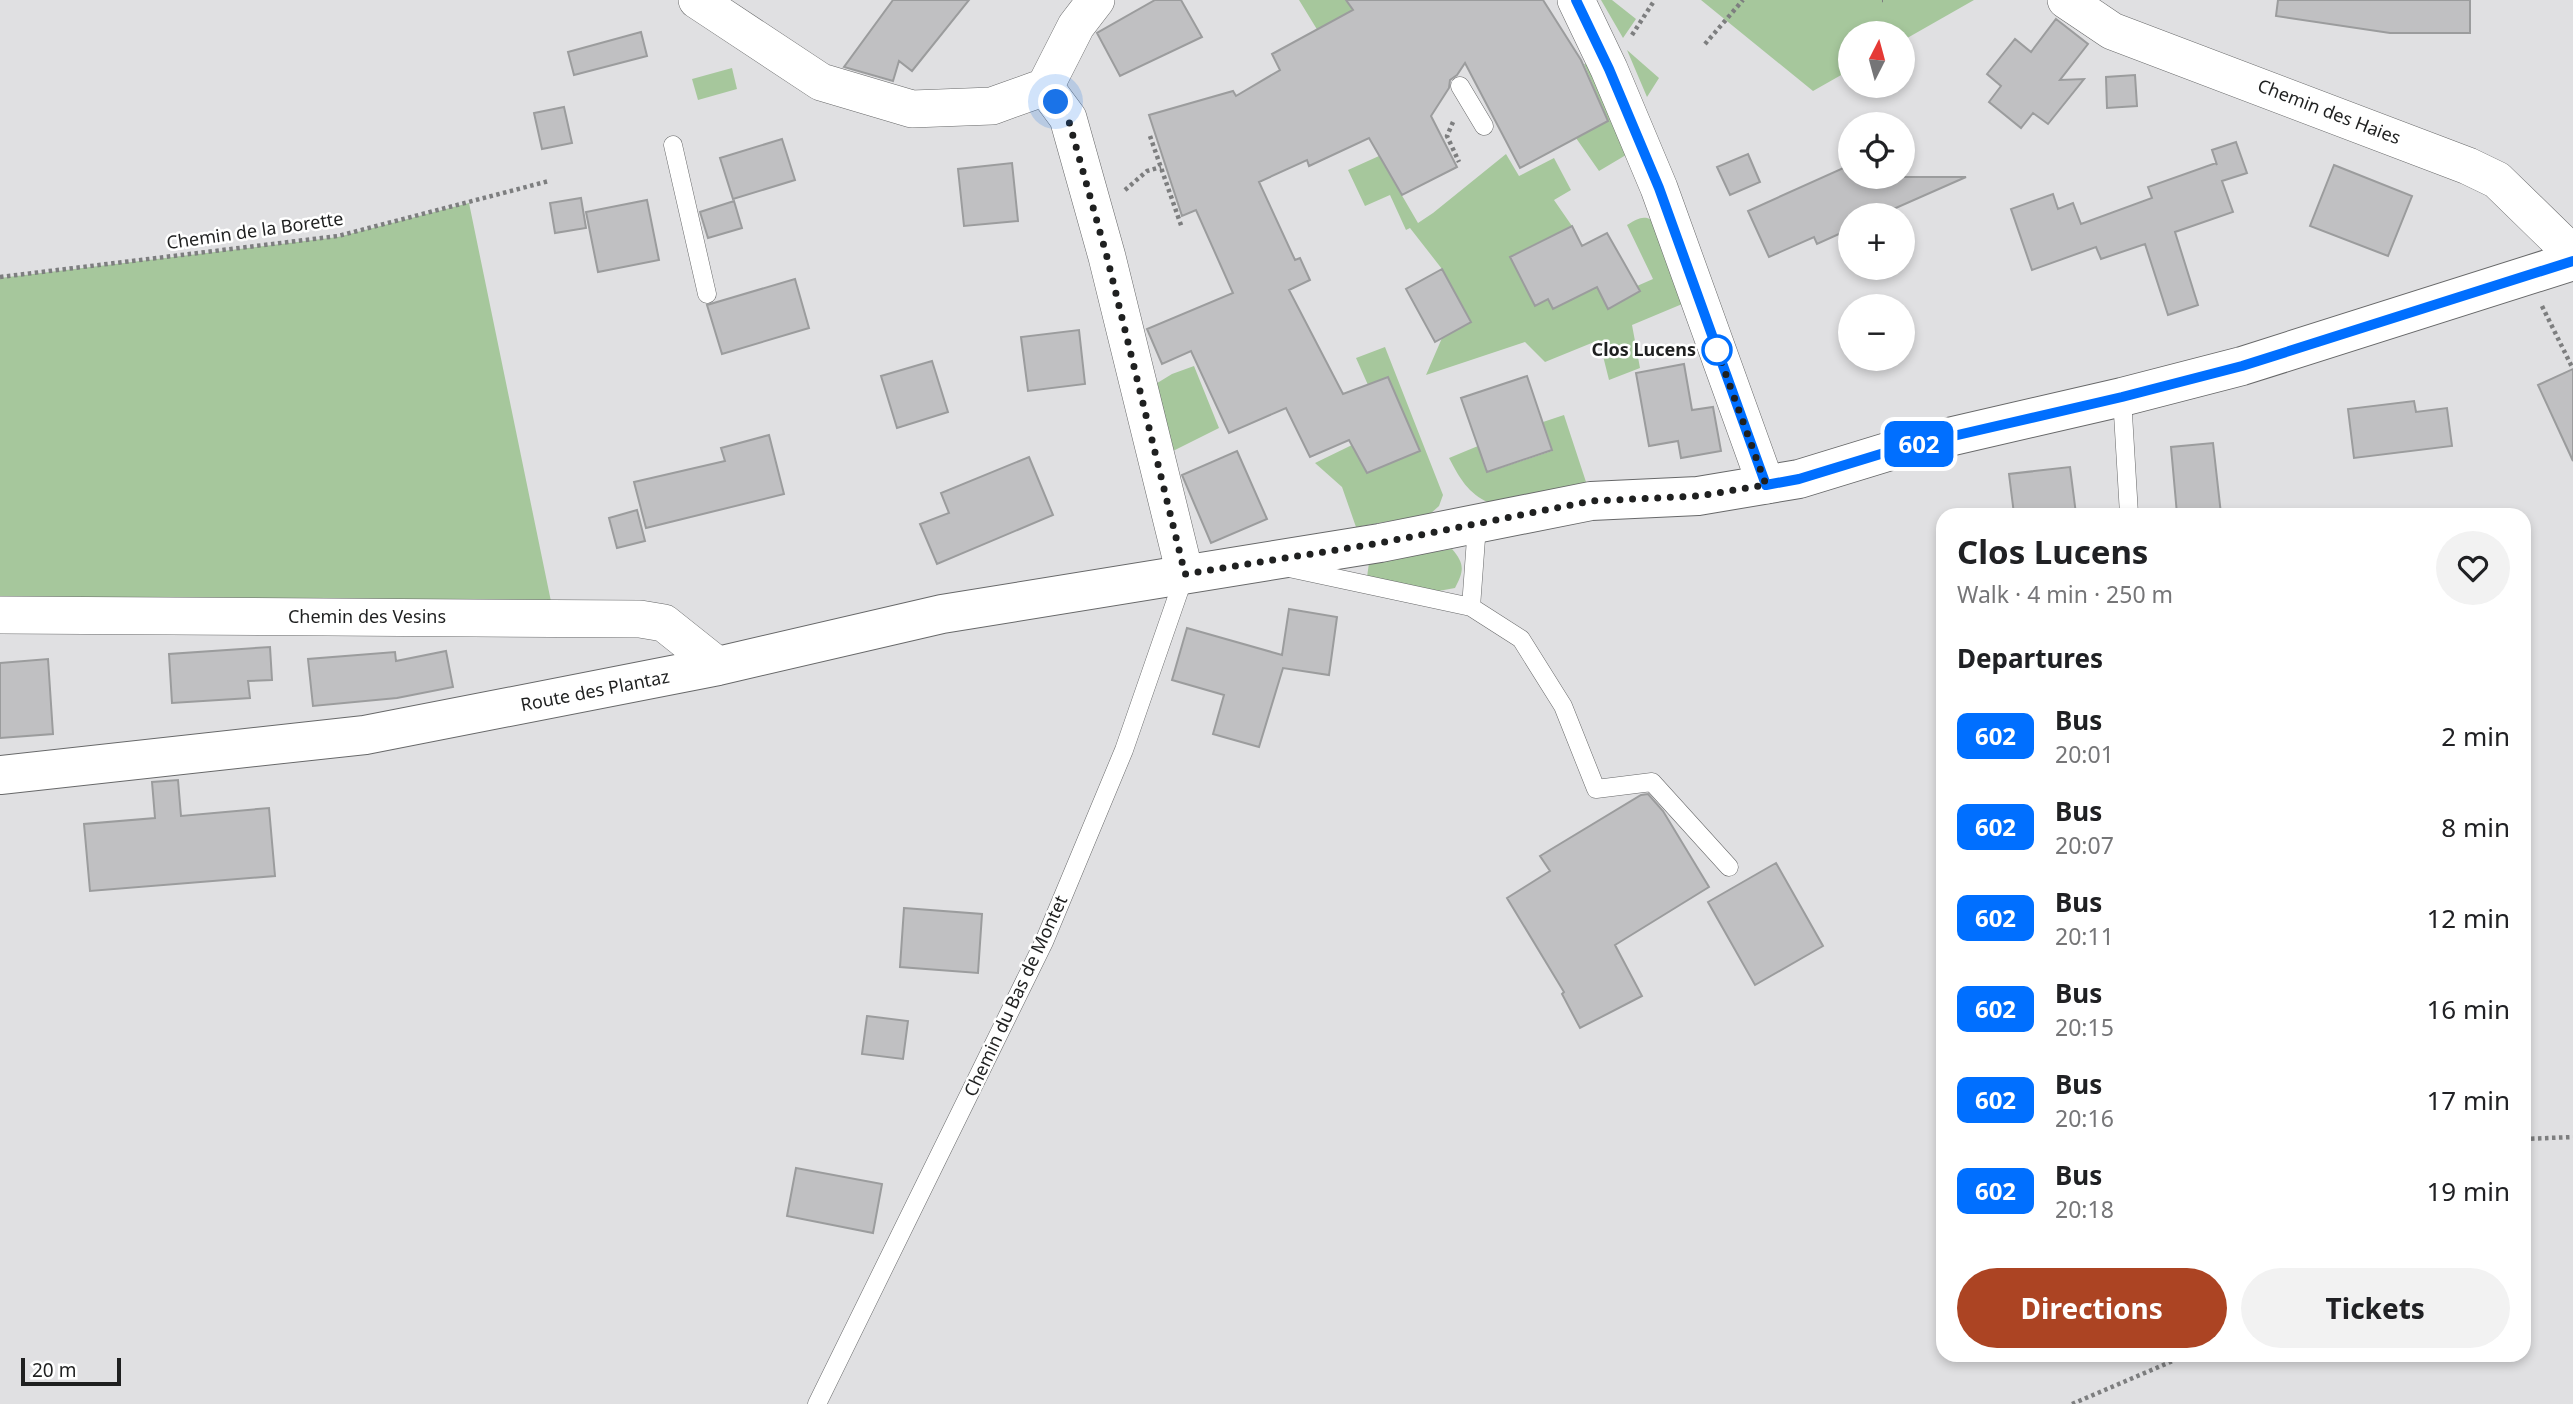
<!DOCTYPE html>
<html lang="en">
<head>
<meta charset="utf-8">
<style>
	body { margin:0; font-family:"Noto Sans",sans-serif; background:#f2f2f2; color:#202124; height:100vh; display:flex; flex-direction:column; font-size:26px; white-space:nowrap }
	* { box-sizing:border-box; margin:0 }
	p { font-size:23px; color:#757577 }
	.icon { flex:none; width:38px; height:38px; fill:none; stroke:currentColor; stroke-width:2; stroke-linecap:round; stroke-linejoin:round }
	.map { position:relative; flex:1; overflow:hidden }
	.details { position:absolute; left:1936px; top:508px; width:595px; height:854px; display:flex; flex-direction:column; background:#fff; border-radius:21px; box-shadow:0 4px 10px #0003 }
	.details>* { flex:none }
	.badge { padding:0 14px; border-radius:10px; font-size:24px; line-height:46px }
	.needle { width:46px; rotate:6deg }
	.controls { position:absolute; left:1838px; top:21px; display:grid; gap:14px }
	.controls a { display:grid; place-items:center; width:77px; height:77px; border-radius:50%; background:#fff; box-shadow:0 4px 10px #0003; font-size:35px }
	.scale { position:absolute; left:21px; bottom:18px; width:100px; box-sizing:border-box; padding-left:7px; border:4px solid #1f2020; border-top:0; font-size:19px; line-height:24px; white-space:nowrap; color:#1f2020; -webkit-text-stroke:5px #fff; paint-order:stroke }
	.you { position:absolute; width:35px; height:35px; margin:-18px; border:5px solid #fff; border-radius:50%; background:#1a73e8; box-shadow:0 0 0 10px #1a73e833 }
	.map>.badge { position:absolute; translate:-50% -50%; box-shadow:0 0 0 4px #fff }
	h2 { padding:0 21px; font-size:26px; line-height:63px }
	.round { display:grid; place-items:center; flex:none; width:74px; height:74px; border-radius:37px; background:#f2f2f2 }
	.head { display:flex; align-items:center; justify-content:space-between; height:119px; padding:0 21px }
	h1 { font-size:33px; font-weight:700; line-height:52px }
	.cta { display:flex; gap:14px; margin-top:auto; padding:14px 21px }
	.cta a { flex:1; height:80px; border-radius:42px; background:#ac4423; color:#fff; font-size:28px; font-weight:700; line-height:80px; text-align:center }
	.cta a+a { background:#f2f2f2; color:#202124 }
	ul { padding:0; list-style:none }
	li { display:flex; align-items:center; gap:21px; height:91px; padding:0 21px }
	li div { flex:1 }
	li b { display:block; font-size:26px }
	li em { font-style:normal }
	li .badge { min-width:77px; font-weight:700; text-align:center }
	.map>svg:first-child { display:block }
</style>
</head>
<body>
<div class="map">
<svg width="2573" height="1404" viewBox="0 0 2573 1404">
	<rect width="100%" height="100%" fill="#e0e0e2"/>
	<path fill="#a6c79c" d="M 1299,0 L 1346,0 L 1352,8 L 1363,1 L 1340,67 Z
		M 1601,0 L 1612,0 L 1636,19 L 1623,38 Z
		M 1701,0 L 1974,0 L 1902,41 L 1902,33 L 1850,33 L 1850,70 L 1813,91 Z
		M 1627,50 L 1659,78 L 1647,97 Z
		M 1584,64 L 1593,65 L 1631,152 L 1599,171 L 1576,138 L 1608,121 Z
		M 732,68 L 737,89 L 698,100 L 692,79 Z
		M 1506,154 L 1519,176 L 1554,158 L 1571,190 L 1554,200 L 1572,226 L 1510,257 L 1535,306 L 1548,299 L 1597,287 L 1609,308 L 1640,291 L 1637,286 L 1653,279 L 1627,225 C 1640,217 1645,214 1658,224 L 1687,302 L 1632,325 L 1640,368 L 1609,380 L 1599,340 L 1545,362 L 1525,342 L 1426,375 L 1442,338 L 1442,269 L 1410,228 L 1406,230 L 1390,195 L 1365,206 L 1348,170 L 1379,156 L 1418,223 L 1433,213 Z
		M 469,203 L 554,616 L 0,614 L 0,278 L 338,237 Z
		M 1385,347 L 1443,495 L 1439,506 L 1430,514 L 1356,527 L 1342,487 L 1315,463 L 1352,445 L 1367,473 L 1420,451 L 1388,378 L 1368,385 L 1356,358 Z
		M 1194,366 L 1219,428 L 1169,453 L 1154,385 L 1172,374 Z
		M 1564,415 L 1588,488 L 1489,503 C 1468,493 1460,479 1449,458 L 1478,446 L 1488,472 L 1552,451 L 1543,422 Z
		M 1452,549 C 1465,564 1464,571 1455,588 L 1433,592 L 1367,577 L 1369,563 Z"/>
	<path fill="#c0c0c2" stroke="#9b9c9d" stroke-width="2" d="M 893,0 L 969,0 L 912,71 L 899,61 L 893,81 L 844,67 Z
		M 1155,0 L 1181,0 L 1202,37 L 1120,76 L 1097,33 Z
		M 1346,0 L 1543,0 L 1581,60 L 1608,121 L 1520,168 L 1465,63 L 1457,75 L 1450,80 L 1449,88 L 1431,116 L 1457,167 L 1402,195 L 1369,138 L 1309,166 L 1307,160 L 1259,182 L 1295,260 L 1300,258 L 1310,280 L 1289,290 L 1343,394 L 1388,377 L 1420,451 L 1367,473 L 1349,440 L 1310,457 L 1286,408 L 1229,433 L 1191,351 L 1162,364 L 1147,329 L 1233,293 L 1196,210 L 1182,216 L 1149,115 L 1233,91 L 1236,96 L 1280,70 L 1272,54 L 1353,10 Z
		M 2278,0 L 2470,0 L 2470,33 L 2390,33 L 2276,16 Z
		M 2056,19 L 2088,44 L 2060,80 L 2084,79 L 2048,124 L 2033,113 L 2021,128 L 1989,102 L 2001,86 L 1987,74 L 2015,39 L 2031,52 Z
		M 641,32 L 647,56 L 574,75 L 568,52 Z
		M 2135,75 L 2137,106 L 2107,108 L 2106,77 Z
		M 564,107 L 572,143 L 542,149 L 534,113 Z
		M 782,139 L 795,180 L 733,199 L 720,158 Z
		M 2236,142 L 2247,173 L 2222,181 L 2233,212 L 2175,232 L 2198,305 L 2168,315 L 2145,244 L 2101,259 L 2096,247 L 2032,270 L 2011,209 L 2053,194 L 2058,209 L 2073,203 L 2081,224 L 2152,198 L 2148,187 L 2216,163 L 2217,165 L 2212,150 Z
		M 1748,154 L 1760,182 L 1730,195 L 1717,167 Z
		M 1012,163 L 1018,221 L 964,226 L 958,169 Z
		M 1850,165 L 1850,177 L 1966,177 L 1880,215 L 1850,215 L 1850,229 L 1817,244 L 1814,237 L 1769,257 L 1748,211 Z
		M 2334,165 L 2412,196 L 2388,256 L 2310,226 Z
		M 581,198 L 586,228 L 555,233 L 550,203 Z
		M 647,200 L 659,260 L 598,272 L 586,212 Z
		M 734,201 L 742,228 L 708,238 L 700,212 Z
		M 1572,226 L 1582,246 L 1607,233 L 1640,291 L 1608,309 L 1597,287 L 1553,309 L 1548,299 L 1535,306 L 1510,257 Z
		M 1442,269 L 1471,322 L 1435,342 L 1406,289 Z
		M 795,279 L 809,328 L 722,354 L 707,305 Z
		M 1079,330 L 1085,384 L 1028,391 L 1021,337 Z
		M 932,361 L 948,412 L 897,428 L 881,376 Z
		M 1684,364 L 1692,410 L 1713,407 L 1721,451 L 1681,458 L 1678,441 L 1649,446 L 1636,373 Z
		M 2573,369 L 2573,461 L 2538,385 Z
		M 1527,376 L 1552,450 L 1487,472 L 1461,398 Z
		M 2414,401 L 2416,412 L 2447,408 L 2452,446 L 2354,458 L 2348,409 Z
		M 769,435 L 784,494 L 646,528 L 634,482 L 725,461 L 721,448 Z
		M 2213,443 L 2221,514 L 2177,514 L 2171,447 Z
		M 1237,451 L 1267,519 L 1211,543 L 1182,475 Z
		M 1029,457 L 1053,515 L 937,564 L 920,524 L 949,513 L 941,493 Z
		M 2070,467 L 2076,514 L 2014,514 L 2009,474 Z
		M 637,510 L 645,541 L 617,548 L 609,518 Z
		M 1289,609 L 1337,617 L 1329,675 L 1283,668 L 1259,747 L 1213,734 L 1224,695 L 1172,680 L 1187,628 L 1282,655 Z
		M 270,647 L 272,680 L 248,681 L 250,698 L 172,703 L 169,654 Z
		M 446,651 L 453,687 L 397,698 L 313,706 L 308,659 L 395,652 L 396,661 Z
		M 48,659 L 53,734 L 0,738 L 0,663 Z
		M 178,780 L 181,816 L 269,808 L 275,876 L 90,891 L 84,824 L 155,818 L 152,782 Z
		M 1648,794 L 1663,811 L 1709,887 L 1615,945 L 1642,996 L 1580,1028 L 1562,994 L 1564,992 L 1507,898 L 1550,871 L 1540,856 L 1641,795 Z
		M 1776,863 L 1823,946 L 1755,985 L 1708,902 Z
		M 904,908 L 982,914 L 978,973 L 900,967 Z
		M 867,1016 L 908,1021 L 903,1059 L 862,1054 Z
		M 796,1168 L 882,1184 L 873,1233 L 787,1216 Z"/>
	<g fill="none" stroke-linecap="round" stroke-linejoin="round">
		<g stroke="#676869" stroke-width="19">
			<path id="service" d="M 1460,86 L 1484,126
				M 673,145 L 707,294
				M 2122,397 L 2129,514
				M 1477,525 L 1471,607 L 1521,639 L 1563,706 L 1596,789 L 1652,782 L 1729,867
				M 1289,568 L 1471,607
				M 817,1404 L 1044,942 L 1124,750 L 1185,574"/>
		</g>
		<g stroke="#676869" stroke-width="38">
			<path id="minor" d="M 697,0 L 821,82 L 912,109 L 992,106 L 1045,87 L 1068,118 L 1107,257 L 1185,574
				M 1576,0 L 1609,69 L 1659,188 L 1766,485
				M 2066,0 L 2112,31 L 2468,166 L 2497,180 L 2573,254
				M 1045,87 L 1076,26 L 1096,0
				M 0,615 L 640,619 L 664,623 L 718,666"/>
		</g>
		<g stroke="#676869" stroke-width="40">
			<path id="tertiary" d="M 0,775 L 365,735 L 718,666 L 942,614 L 1380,543 L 1591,501 L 1698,496 L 1799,479 L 1897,449 L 2122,397 L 2242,366 L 2573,261"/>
		</g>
		<path stroke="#7d7e7f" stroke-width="4.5" stroke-dasharray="3.5 3.5" stroke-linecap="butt" d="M 1882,0 L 1883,0
			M 1632,35 L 1654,1
			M 1705,44 L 1743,0
			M 1453,122 L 1447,136 L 1459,162
			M 1150,136 L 1182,228
			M 1125,190 L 1147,171 L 1161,167
			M 0,277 L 338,236 L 549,181
			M 2542,306 L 2573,369
			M 2524,1139 L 2573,1137
			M 2072,1404 L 2189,1354"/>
		<use href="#service" stroke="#fff" stroke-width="18"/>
		<use href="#minor" stroke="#fff" stroke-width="37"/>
		<use href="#tertiary" stroke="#fff" stroke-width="38"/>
	</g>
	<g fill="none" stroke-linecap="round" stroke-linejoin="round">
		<g stroke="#fff" stroke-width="16">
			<path id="line" d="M 1576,0 L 1609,69 L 1659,188 L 1766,485 L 1799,479 L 1897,449 L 2122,397 L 2242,366 L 2573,261"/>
		</g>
		<use href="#line" stroke="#006fff" stroke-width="10"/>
		<path stroke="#1f2020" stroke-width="7" stroke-dasharray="0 12.6" d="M 1056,102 L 1068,118 L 1107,257 L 1185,574 L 1380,543 L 1591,501 L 1698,496 L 1766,485 L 1717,350"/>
	</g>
	<circle fill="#fff" stroke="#006fff" stroke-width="3.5" cx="1717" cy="350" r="14"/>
	<g text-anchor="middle" stroke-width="5" stroke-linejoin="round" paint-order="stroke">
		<g font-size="18" fill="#1f2020" stroke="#fff">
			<text transform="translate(2329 112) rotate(21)" y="6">Chemin des Haies</text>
			<text transform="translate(255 231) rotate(-8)" y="6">Chemin de la Borette</text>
			<text x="367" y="623">Chemin des Vesins</text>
			<text transform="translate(595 691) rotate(-11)" y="6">Route des Plantaz</text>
			<text transform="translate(1016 996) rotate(-65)" y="6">Chemin du Bas de Montet</text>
		</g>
		<g font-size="18" font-weight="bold" fill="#1f2020" stroke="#fff" text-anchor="end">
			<text x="1696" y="356">Clos Lucens</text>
		</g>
	</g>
</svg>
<div class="controls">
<a><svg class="needle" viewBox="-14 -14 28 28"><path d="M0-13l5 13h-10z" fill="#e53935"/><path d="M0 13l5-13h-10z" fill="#757577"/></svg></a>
<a><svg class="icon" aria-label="locate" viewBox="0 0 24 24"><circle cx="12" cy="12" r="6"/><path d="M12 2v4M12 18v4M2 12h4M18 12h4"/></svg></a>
<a>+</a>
<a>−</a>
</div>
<div class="scale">20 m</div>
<div class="you" style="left:1056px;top:102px"></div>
<b class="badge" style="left:1919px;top:444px;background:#006fff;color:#fff">602</b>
<section class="details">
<div class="head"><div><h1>Clos Lucens</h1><p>Walk · 4 min · 250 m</p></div><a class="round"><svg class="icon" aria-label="heart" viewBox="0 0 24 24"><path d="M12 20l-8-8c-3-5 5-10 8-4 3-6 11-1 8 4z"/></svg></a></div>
<h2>Departures</h2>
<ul>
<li><span class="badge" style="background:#006fff;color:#fff">602</span><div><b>Bus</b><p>20:01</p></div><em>2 min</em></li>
<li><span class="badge" style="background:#006fff;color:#fff">602</span><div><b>Bus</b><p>20:07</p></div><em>8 min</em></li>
<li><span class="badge" style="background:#006fff;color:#fff">602</span><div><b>Bus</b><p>20:11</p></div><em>12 min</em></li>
<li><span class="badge" style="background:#006fff;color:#fff">602</span><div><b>Bus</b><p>20:15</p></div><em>16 min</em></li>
<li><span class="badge" style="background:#006fff;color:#fff">602</span><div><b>Bus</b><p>20:16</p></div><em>17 min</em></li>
<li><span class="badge" style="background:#006fff;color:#fff">602</span><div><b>Bus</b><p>20:18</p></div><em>19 min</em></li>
</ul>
<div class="cta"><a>Directions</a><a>Tickets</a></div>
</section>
</div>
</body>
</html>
